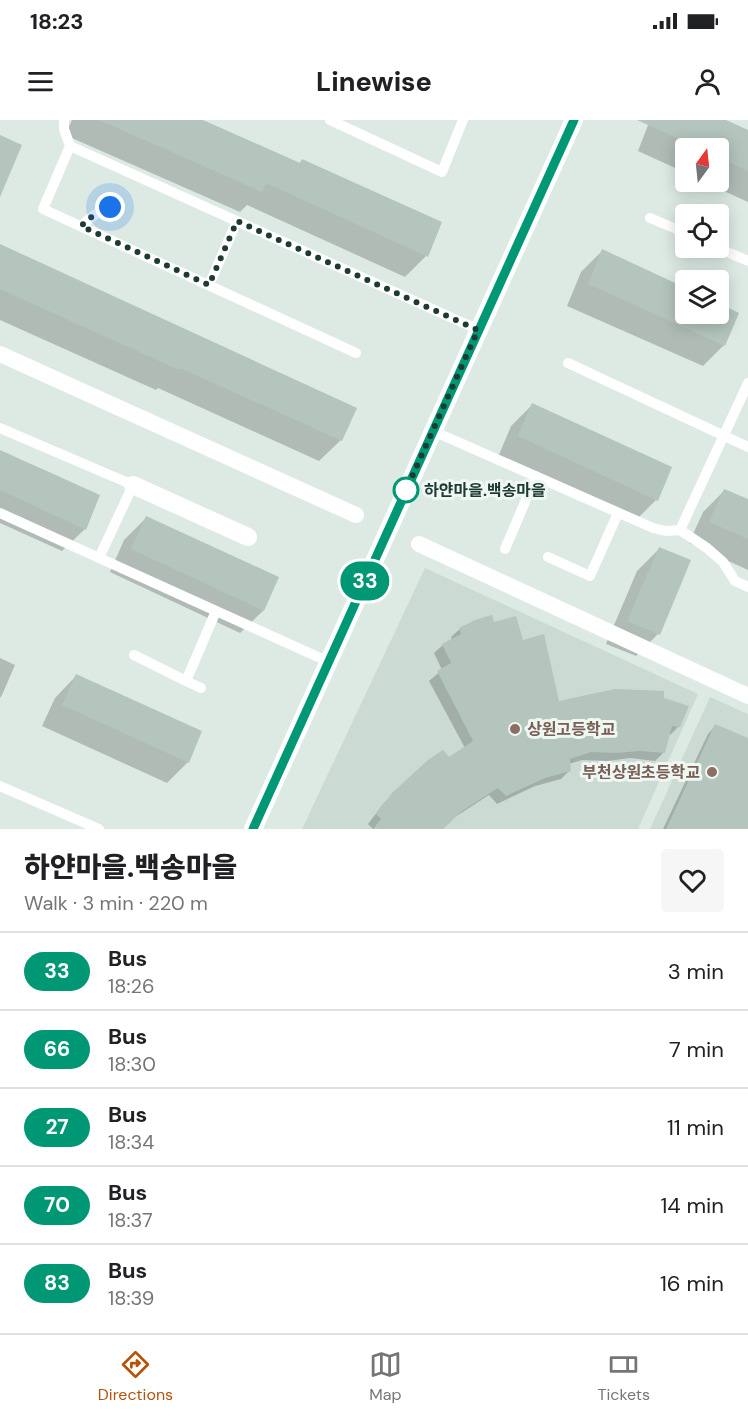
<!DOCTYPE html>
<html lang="en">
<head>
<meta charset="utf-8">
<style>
	body { margin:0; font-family:"DM Sans","Noto Sans KR",sans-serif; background:#f6f6f6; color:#202124; height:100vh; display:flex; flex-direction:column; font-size:22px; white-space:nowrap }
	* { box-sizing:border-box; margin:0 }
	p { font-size:20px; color:#757577 }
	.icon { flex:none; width:33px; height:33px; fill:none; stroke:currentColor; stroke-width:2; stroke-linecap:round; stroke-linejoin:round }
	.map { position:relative; height:709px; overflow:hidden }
	.panel { display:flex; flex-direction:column; background:#fff; flex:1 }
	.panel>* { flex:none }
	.badge { padding:0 12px; border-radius:20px; font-size:21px; line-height:39px }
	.needle { width:39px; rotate:15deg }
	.controls { position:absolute; left:675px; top:18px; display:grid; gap:12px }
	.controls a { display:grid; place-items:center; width:54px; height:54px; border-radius:6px; background:#fff; box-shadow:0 3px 15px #0003; font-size:30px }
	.you { position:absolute; width:30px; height:30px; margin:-15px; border:4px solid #fff; border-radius:50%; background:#1a73e8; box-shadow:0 0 0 9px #1a73e833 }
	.map>.badge { position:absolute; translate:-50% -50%; box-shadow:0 0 0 3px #fff }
	.round { display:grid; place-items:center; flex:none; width:63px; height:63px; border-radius:6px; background:#f6f6f6 }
	.summary { display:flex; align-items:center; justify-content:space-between; height:102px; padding:0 24px }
	h1 { font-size:28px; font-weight:800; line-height:45px }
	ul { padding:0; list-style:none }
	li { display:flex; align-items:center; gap:18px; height:78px; padding:0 24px; border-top:2px solid #e0e0e0 }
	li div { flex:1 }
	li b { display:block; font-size:22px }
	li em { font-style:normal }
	li .badge { min-width:66px; font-weight:700; text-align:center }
	.status { display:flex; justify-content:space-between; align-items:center; height:42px; padding:0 30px; background:#fff; direction:ltr }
	.status svg { height:16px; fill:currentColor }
	header { display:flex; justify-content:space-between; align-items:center; height:78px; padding:0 24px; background:#fff; font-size:27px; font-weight:800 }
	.menu { display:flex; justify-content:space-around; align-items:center; height:84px; border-top:2px solid #e0e0e0; background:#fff; font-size:16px; color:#757577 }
	.menu a { display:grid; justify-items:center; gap:3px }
	.menu .selected { color:#b45309 }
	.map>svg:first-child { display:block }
</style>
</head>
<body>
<div class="status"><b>18:23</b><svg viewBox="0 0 49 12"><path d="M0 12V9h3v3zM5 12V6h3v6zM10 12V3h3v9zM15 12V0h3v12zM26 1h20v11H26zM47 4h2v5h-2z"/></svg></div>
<header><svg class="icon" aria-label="menu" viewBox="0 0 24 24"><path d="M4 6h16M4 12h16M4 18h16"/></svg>Linewise<svg class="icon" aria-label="person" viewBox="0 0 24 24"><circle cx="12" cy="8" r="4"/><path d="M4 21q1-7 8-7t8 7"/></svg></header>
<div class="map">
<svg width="748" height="709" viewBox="0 0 748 709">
	<rect width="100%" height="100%" fill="#ddeae4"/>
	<path fill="#cbdad3" d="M 425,448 L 698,574 L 638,709 L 302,709 Z
		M 710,577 L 748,594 L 748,709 L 650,709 Z"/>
	<path fill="#0003" d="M 72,0 L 199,0 L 299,44 L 302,40 L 426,136 L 405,157 L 247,85 L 240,92 L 65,15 Z
		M 650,0 L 723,0 L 748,11 L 748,82 L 704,62 L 718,62 L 718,28 L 686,28 L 686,53 L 638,31 Z
		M 0,125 L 341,320 L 319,341 L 158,268 L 156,270 L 0,200 Z
		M 602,131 L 686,194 L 718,194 L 724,225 L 703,246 L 567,186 L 581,152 Z
		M 532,285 L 656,380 L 635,401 L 498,337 L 511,306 Z
		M 0,332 L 85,409 L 62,431 L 0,403 Z
		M 724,371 L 748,381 L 748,450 L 689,423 L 703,392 Z
		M 146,398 L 277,457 L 263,491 L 240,513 L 110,452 L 124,420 Z
		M 660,428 L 658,514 L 636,536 L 606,524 L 637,451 Z
		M 493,504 L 522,522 L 558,583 L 663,579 L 679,606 L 670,615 L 668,614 L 664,632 L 655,641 L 630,638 L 608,641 L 582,640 L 569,644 L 570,650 L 561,659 L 535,666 L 497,684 L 489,675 L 452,699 L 441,709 L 373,709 L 368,704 L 384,683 L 393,674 L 465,628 L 429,561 L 442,550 L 434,533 L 443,525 L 452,520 L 451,517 L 460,509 Z
		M 0,538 L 15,545 L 2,575 L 0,578 Z
		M 76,556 L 188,642 L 167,663 L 42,606 L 55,578 Z
		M 716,605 L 748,620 L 748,709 L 663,709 L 708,614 Z"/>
	<path fill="#b3c5bd" d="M 99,0 L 203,0 L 300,43 L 302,39 L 442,102 L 428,137 L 266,63 L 262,72 Z
		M 637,0 L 726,0 L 748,10 L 748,51 L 718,37 L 718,28 L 699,28 Z
		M 0,15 L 22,25 L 0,77 Z
		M 0,124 L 357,288 L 342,321 L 180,248 L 179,250 L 0,169 Z
		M 602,129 L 686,168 L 686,194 L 718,194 L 718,183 L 739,193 L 725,226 L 588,164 Z
		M 532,283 L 672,347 L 658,381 L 518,316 Z
		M 0,330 L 100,375 L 86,410 L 0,370 Z
		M 724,369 L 748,379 L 748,419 L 709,402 Z
		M 146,396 L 279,457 L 264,491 L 131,429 Z
		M 659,427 L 691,440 L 660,515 L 627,501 Z
		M 492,495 L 494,502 L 516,496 L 523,520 L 544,514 L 559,581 L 615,569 L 664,571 L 664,578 L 689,586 L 680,607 L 672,606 L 665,633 L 639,631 L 617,633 L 591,632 L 570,639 L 571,651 L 545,658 L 506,676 L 498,668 L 462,691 L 443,709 L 373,709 L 381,699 L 376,694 L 392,673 L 428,640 L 443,630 L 449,637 L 473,621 L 437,551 L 451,543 L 442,524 L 461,514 L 459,508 L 475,500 Z
		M 76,554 L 202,611 L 189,643 L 62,585 Z
		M 715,604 L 748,618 L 748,709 L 666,709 Z"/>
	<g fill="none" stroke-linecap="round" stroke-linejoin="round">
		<path stroke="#fff" stroke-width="10" d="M 64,0 L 64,9 L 70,26 L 479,210
			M 330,0 L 442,52 L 463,0
			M 70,26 L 43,89 L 356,233
			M 650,98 L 686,113
			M 81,106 C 91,97 103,86 117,89
			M 718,128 L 748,141
			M 209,165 L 237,101
			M 568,243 L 748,327
			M 0,308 L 133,365 L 99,438
			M 433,311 L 653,408 L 666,411 L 680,410 L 748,263
			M 0,393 L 329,542
			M 680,410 L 707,428 L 723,442 L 735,461 L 748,467
			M 505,429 L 536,356
			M 548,437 L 590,456 L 618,393
			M 134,535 L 186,561 L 216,491
			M 186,561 L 201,568
			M 0,666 L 99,709"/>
		<path stroke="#fff" stroke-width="16" d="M 0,234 L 356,395
			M 419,424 L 748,576"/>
		<path stroke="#fff" stroke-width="18" d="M 133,365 L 248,417"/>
		<path stroke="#fff" stroke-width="18" d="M 253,709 L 574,0"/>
	</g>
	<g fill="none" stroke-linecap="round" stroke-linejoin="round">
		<g stroke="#fff" stroke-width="14">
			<path id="line" d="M 253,709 L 574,0"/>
		</g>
		<use href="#line" stroke="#009775" stroke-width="9"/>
		<path stroke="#1e3b33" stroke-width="6" stroke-dasharray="0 10.8" d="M 110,87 L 95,94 L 81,106 L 209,165 L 237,101 L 478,210 L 406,370"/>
	</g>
	<circle fill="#fff" stroke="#009775" stroke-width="3" cx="406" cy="370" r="12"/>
	<g fill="#8d6e63" stroke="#eef7f2" stroke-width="2">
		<circle cx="515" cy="609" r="6"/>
		<circle cx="712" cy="652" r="6"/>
	</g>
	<g text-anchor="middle" stroke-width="6" stroke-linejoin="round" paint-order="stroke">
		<g font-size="16" font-weight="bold" fill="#1e3b33" stroke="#eef7f2" text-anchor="start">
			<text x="424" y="376">하얀마을.백송마을</text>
		</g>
		<g font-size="16" font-weight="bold" fill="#785e54" stroke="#eef7f2" text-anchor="start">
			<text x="527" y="615">상원고등학교</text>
			<text x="700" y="658" text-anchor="end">부천상원초등학교</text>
		</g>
	</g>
</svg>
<div class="controls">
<a><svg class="needle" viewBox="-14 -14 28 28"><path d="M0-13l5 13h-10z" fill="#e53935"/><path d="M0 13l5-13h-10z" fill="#757577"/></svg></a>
<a><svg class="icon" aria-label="locate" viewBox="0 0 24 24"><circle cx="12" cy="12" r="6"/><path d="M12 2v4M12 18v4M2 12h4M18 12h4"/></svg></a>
<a><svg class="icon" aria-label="layers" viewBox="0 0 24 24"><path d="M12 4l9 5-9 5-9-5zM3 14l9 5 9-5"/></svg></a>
</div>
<div class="you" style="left:110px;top:87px"></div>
<b class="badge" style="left:365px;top:461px;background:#009775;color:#fff">33</b>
</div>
<section class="panel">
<div class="summary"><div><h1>하얀마을.백송마을</h1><p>Walk · 3 min · 220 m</p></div><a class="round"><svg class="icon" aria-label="heart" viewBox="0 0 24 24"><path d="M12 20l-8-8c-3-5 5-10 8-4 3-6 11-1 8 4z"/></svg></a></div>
<ul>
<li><span class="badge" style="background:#009775;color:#fff">33</span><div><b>Bus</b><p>18:26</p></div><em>3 min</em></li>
<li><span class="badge" style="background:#009775;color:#fff">66</span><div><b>Bus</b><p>18:30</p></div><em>7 min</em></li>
<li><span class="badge" style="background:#009775;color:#fff">27</span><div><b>Bus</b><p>18:34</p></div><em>11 min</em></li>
<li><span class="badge" style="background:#009775;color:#fff">70</span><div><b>Bus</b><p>18:37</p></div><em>14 min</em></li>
<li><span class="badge" style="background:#009775;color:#fff">83</span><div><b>Bus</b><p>18:39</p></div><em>16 min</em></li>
</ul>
</section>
<nav class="menu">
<a class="selected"><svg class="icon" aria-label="directions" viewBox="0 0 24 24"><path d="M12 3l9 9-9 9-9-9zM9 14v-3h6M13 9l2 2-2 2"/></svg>Directions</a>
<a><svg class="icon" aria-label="map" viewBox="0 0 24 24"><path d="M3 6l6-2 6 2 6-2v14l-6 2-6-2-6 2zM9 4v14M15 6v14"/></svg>Map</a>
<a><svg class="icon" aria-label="tickets" viewBox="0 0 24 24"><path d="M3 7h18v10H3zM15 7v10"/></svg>Tickets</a>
</nav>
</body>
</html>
